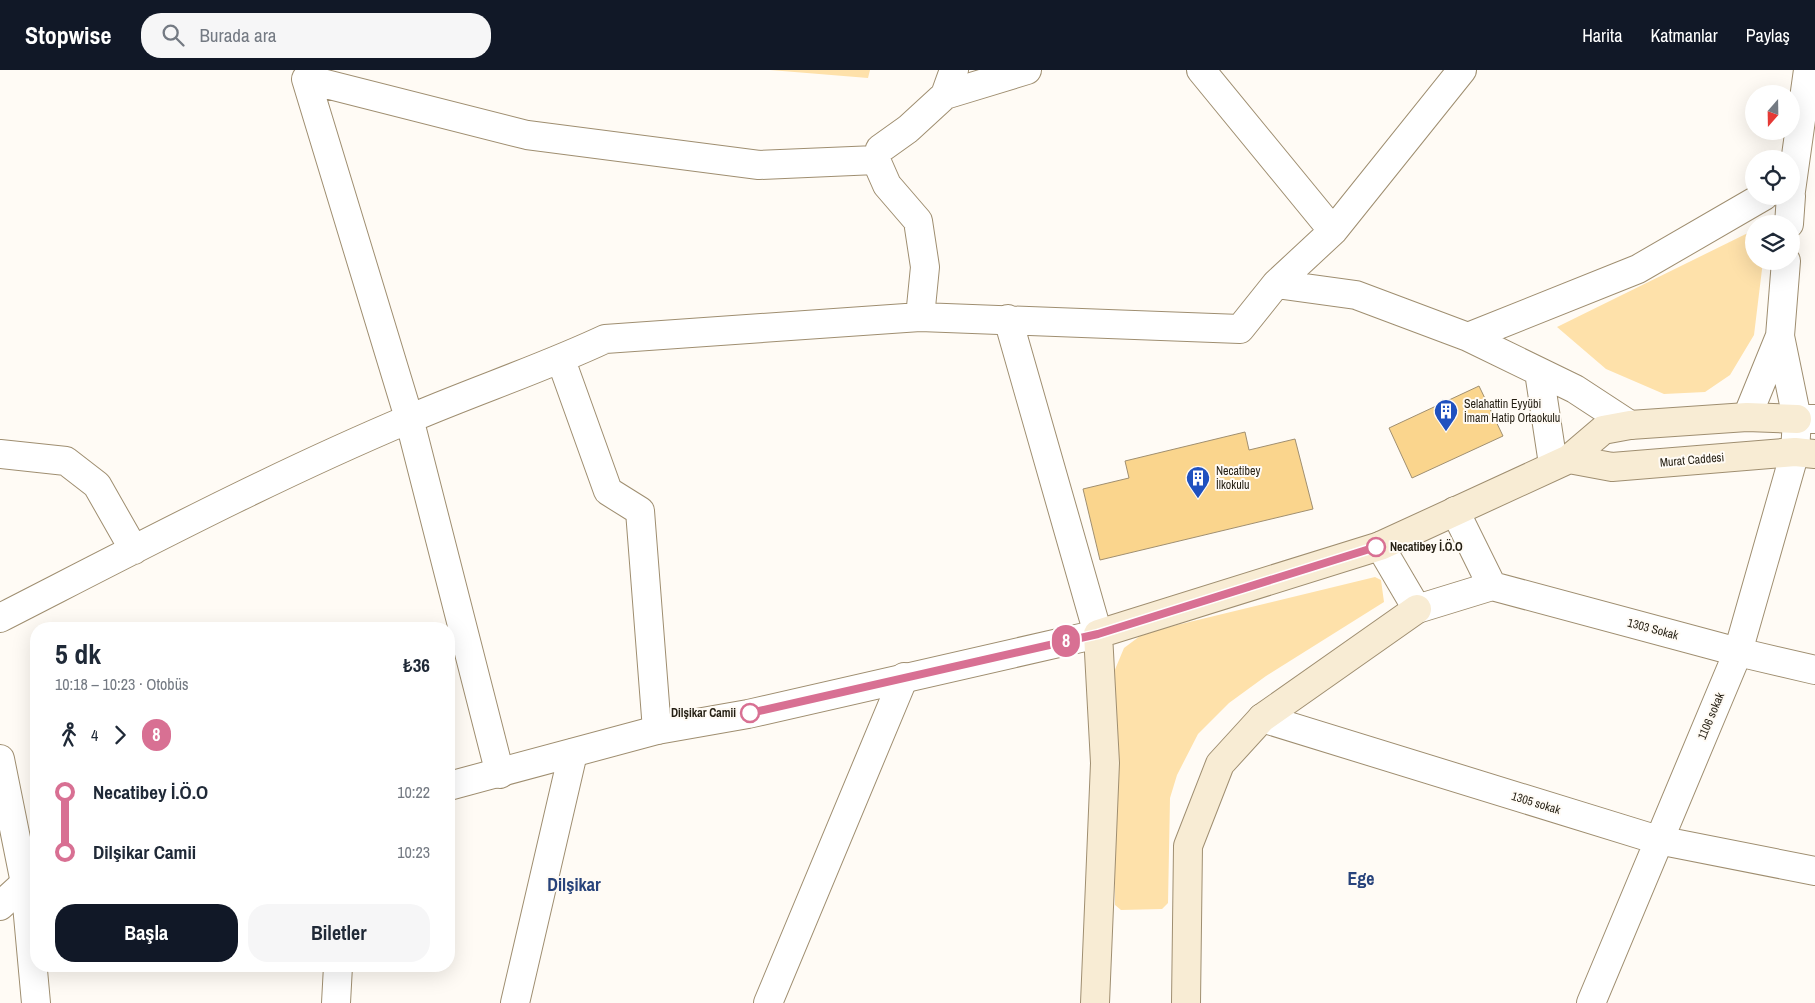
<!DOCTYPE html>
<html lang="tr">
<head>
<meta charset="utf-8">
<style>
	body { margin:0; font-family:"Archivo Narrow",sans-serif; background:#f6f6f7; color:#1f2937; height:100vh; display:flex; flex-direction:column; font-size:19px; white-space:nowrap }
	* { box-sizing:border-box; margin:0 }
	p { font-size:16px; color:#747a83 }
	.icon { flex:none; width:28px; height:28px; fill:none; stroke:currentColor; stroke-width:2; stroke-linecap:round; stroke-linejoin:round }
	.map { position:relative; flex:1; overflow:hidden }
	.panel { position:absolute; left:30px; top:552px; width:425px; height:350px; display:flex; flex-direction:column; background:#fff; border-radius:20px; box-shadow:0 5px 20px #0002 }
	.panel>* { flex:none }
	.badge { padding:0 10px; border-radius:16px; font-size:18px; line-height:32px }
	.needle { width:32px; rotate:200deg }
	.fabs { position:absolute; left:1745px; top:15px; display:grid; gap:10px }
	.fabs a { display:grid; place-items:center; width:55px; height:55px; border-radius:50%; background:#fff; box-shadow:0 5px 20px #0002; font-size:25px }
	.map>.badge { position:absolute; translate:-50% -50%; box-shadow:0 0 0 2px #fff }
	.legs { display:flex; align-items:center; gap:8px; height:55px; padding:0 25px; font-size:16px }
	.legs p { margin-inline-start:auto }
	.head { display:flex; align-items:center; justify-content:space-between; height:85px; padding:0 25px }
	h1 { font-size:28px; font-weight:700; line-height:38px }
	.cta { display:flex; gap:10px; margin-top:auto; padding:10px 25px }
	.cta a { flex:1; height:58px; border-radius:20px; background:#111827; color:#fff; font-size:20px; font-weight:700; line-height:58px; text-align:center }
	.cta a+a { background:#f6f6f7; color:#1f2937 }
	ul { padding:0 25px; list-style:none }
	li { display:flex; align-items:center; gap:18px; height:60px; font-size:19px }
	li i { display:grid; place-items:center; width:8px; height:100%; margin:0 6px; background:currentColor }
	li i::after { content:''; width:12px; height:12px; margin:-6px; border:4px solid; border-radius:50%; background:#fff }
	li p { margin-inline-start:auto }
	li:first-child i { background:linear-gradient(#0000 50%,currentColor 0) }
	li:last-child i { background:linear-gradient(currentColor 50%,#0000 0) }
	header { display:flex; align-items:center; gap:30px; box-sizing:border-box; height:70px; padding:0 25px; background:#111827; color:#fff }
	header strong { font-size:24px }
	nav { display:flex; gap:28px; margin-inline-start:auto; font-size:18px }
	.search { width:350px; height:45px; background:#f6f6f7; display:flex; align-items:center; gap:12px; box-sizing:border-box; padding:0 18px; border-radius:20px; color:#747a83; font-size:19px }
	.map>svg:first-child { display:block }
</style>
</head>
<body>
<header>
<strong>Stopwise</strong>
<div class="search"><svg class="icon" aria-label="search" viewBox="0 0 24 24"><circle cx="10" cy="10" r="6"/><path d="M15 15l6 6"/></svg>Burada ara</div>
<nav><a>Harita</a><a>Katmanlar</a><a>Paylaş</a></nav>
</header>
<div class="map">
<svg width="1815" height="933" viewBox="0 0 1815 933">
	<rect width="100%" height="100%" fill="#fffbf5"/>
	<path fill="#fee1aa" d="M 770,0 L 870,0 L 868,8 Z
		M 1754,160 L 1754,191 L 1763,191 L 1754,265 L 1730,305 L 1705,322 L 1664,324 L 1606,299 L 1557,257 Z
		M 1375,507 L 1381,510 L 1384,532 L 1266,606 L 1229,633 L 1198,664 L 1177,705 L 1170,728 L 1168,833 L 1162,839 L 1121,840 L 1115,835 L 1114,602 L 1124,578 L 1144,563 Z"/>
	<path fill="#fad58d" stroke="#a08f70" d="M 1479,316 L 1503,366 L 1412,408 L 1389,358 Z
		M 1245,362 L 1249,380 L 1295,369 L 1313,439 L 1100,490 L 1083,419 L 1129,408 L 1125,391 Z"/>
	<g fill="none" stroke-linecap="round" stroke-linejoin="round">
		<g stroke="#9f8e70" stroke-width="30">
			<path id="minor" d="M 1201,0 L 1333,161
				M 945,25 L 1027,0
				M 1276,214 L 1333,161 L 1462,0
				M 920,247 L 925,197 L 918,151 L 887,115 L 876,90 L 880,79 L 908,59 L 945,25 L 954,0
				M 1008,249 L 1098,564
				M 1468,267 L 1638,199 L 1764,126
				M 561,290 L 608,421 L 640,441 L 657,660
				M 1539,302 L 1553,394
				M 0,384 L 66,391 L 97,415 L 134,480
				M 1455,441 L 1492,516
				M 1380,476 L 1417,539 L 1492,516
				M 1492,516 L 1738,582 L 1815,600
				M 0,548 C 135,479 269,408 409,349 C 474,321 541,299 605,269 L 920,247 L 1240,259 L 1276,214 L 1356,225 L 1468,267 L 1575,319 L 1630,355
				M 1262,648 L 1658,770 L 1815,801
				M 0,689 L 25,813 L 36,933
				M 500,704 L 409,348 L 306,9 L 527,65 L 759,95 L 876,90
				M 336,933 L 338,896
				M 515,933 L 573,683
				M 768,933 L 904,607
				M 1591,933 L 1738,582 L 1795,382 L 1797,349"/>
		</g>
		<g stroke="#9f8e70" stroke-width="30">
			<path id="tertiary" d="M 1791,121 L 1808,0
				M 1789,154 L 1791,126
				M 1786,191 L 1780,266 L 1797,349 L 1815,349
				M 1747,347 L 1780,266
				M 449,716 L 657,660 L 748,644 L 1098,564
				M 0,836 L 25,813 L 36,810"/>
		</g>
		<g stroke="#9f8e70" stroke-width="30">
			<path id="secondary" d="M 1569,389 L 1612,397 L 1795,382 L 1815,384
				M 1095,933 L 1105,693 L 1098,564 L 1380,476 L 1569,389 L 1603,360 L 1630,355 L 1747,347 L 1797,349
				M 1186,933 L 1188,776 L 1220,694 L 1262,648 L 1417,539"/>
		</g>
		<use href="#minor" stroke="#fff" stroke-width="28"/>
		<use href="#tertiary" stroke="#fff" stroke-width="28"/>
		<use href="#secondary" stroke="#f8ecd4" stroke-width="28"/>
	</g>
	<g fill="none" stroke-linecap="round" stroke-linejoin="round">
		<g stroke="#fff" stroke-width="11">
			<path id="line-1" d="M 750,643 L 1098,564 L 1376,477"/>
		</g>
		<use href="#line-1" stroke="#d87093" stroke-width="8"/>
	</g>
	<defs>
		<g id="building-pin" transform="scale(1.25)"><path d="M0 17L-7.5 6A9.5 9.5 0 1 1 7.5 6Z" fill="#1f51bf" stroke="#fffbf5"/><path d="M-4-6H4V6H1V3H-1V6H-4ZM-2.5-4.3h1.7v1.8h-1.7ZM.8-4.3h1.7v1.8H.8ZM-2.5-1h1.7V.8h-1.7ZM.8-1h1.7V.8H.8Z" fill="#fff"/></g>
	</defs>
	<g fill-rule="evenodd">
		<use href="#building-pin" x="1446" y="341"/>
		<use href="#building-pin" x="1198" y="408"/>
	</g>
	<g fill="#fff" stroke="#d87093" stroke-width="2.5">
		<circle cx="1376" cy="477" r="9"/>
		<circle cx="750" cy="643" r="9"/>
	</g>
	<g text-anchor="middle" stroke-width="4" stroke-linejoin="round" paint-order="stroke">
		<g font-size="12" fill="#251f13" stroke="#fffbf5" text-anchor="start">
			<text x="1464" y="338">Selahattin Eyyübi<tspan x="1464" dy="14">İmam Hatip Ortaokulu</tspan></text>
			<text x="1216" y="405">Necatibey<tspan x="1216" dy="14">İlkokulu</tspan></text>
		</g>
		<g font-size="12" fill="#251f13" stroke="#fffbf5">
			<text transform="translate(1692 390) rotate(-5)" y="4">Murat Caddesi</text>
			<text transform="translate(1653 559) rotate(15)" y="4">1303 Sokak</text>
			<text transform="translate(1711 646) rotate(-67)" y="4">1106 sokak</text>
			<text transform="translate(1536 733) rotate(17)" y="4">1305 sokak</text>
		</g>
		<g font-size="12" font-weight="bold" fill="#251f13" stroke="#fffbf5" text-anchor="start">
			<text x="1390" y="481">Necatibey İ.Ö.O</text>
			<text x="736" y="647" text-anchor="end">Dilşikar Camii</text>
		</g>
		<g font-size="18" font-weight="bold" fill="#28437b" stroke="#fffbf5">
			<text x="1361" y="815">Ege</text>
			<text x="574" y="821">Dilşikar</text>
		</g>
	</g>
</svg>
<div class="fabs">
<a><svg class="needle" viewBox="-14 -14 28 28"><path d="M0-13l5 13h-10z" fill="#e53935"/><path d="M0 13l5-13h-10z" fill="#747a83"/></svg></a>
<a><svg class="icon" aria-label="locate" viewBox="0 0 24 24"><circle cx="12" cy="12" r="6"/><path d="M12 2v4M12 18v4M2 12h4M18 12h4"/></svg></a>
<a><svg class="icon" aria-label="layers" viewBox="0 0 24 24"><path d="M12 4l9 5-9 5-9-5zM3 14l9 5 9-5"/></svg></a>
</div>
<b class="badge" style="left:1066px;top:571px;background:#d87093;color:#fff">8</b>
<section class="panel">
<div class="head"><div><h1>5 dk</h1><p>10:18 – 10:23 · Otobüs</p></div><b>₺36</b></div>
<div class="legs"><svg class="icon" aria-label="walk" viewBox="0 0 24 24"><circle cx="13" cy="4" r="2"/><path d="M13 8l-2 6 4 7M11 14l-3 7M7 12l3-4h3l4 4"/></svg>4<svg class="icon" aria-label="forward" viewBox="0 0 24 24"><path d="M9 5l7 7-7 7"/></svg><b class="badge" style="background:#d87093;color:#fff">8</b></div>
<ul>
<li><i style="color:#d87093"></i><b>Necatibey İ.Ö.O</b><p>10:22</p></li>
<li><i style="color:#d87093"></i><b>Dilşikar Camii</b><p>10:23</p></li>
</ul>
<div class="cta"><a>Başla</a><a>Biletler</a></div>
</section>
</div>
</body>
</html>
